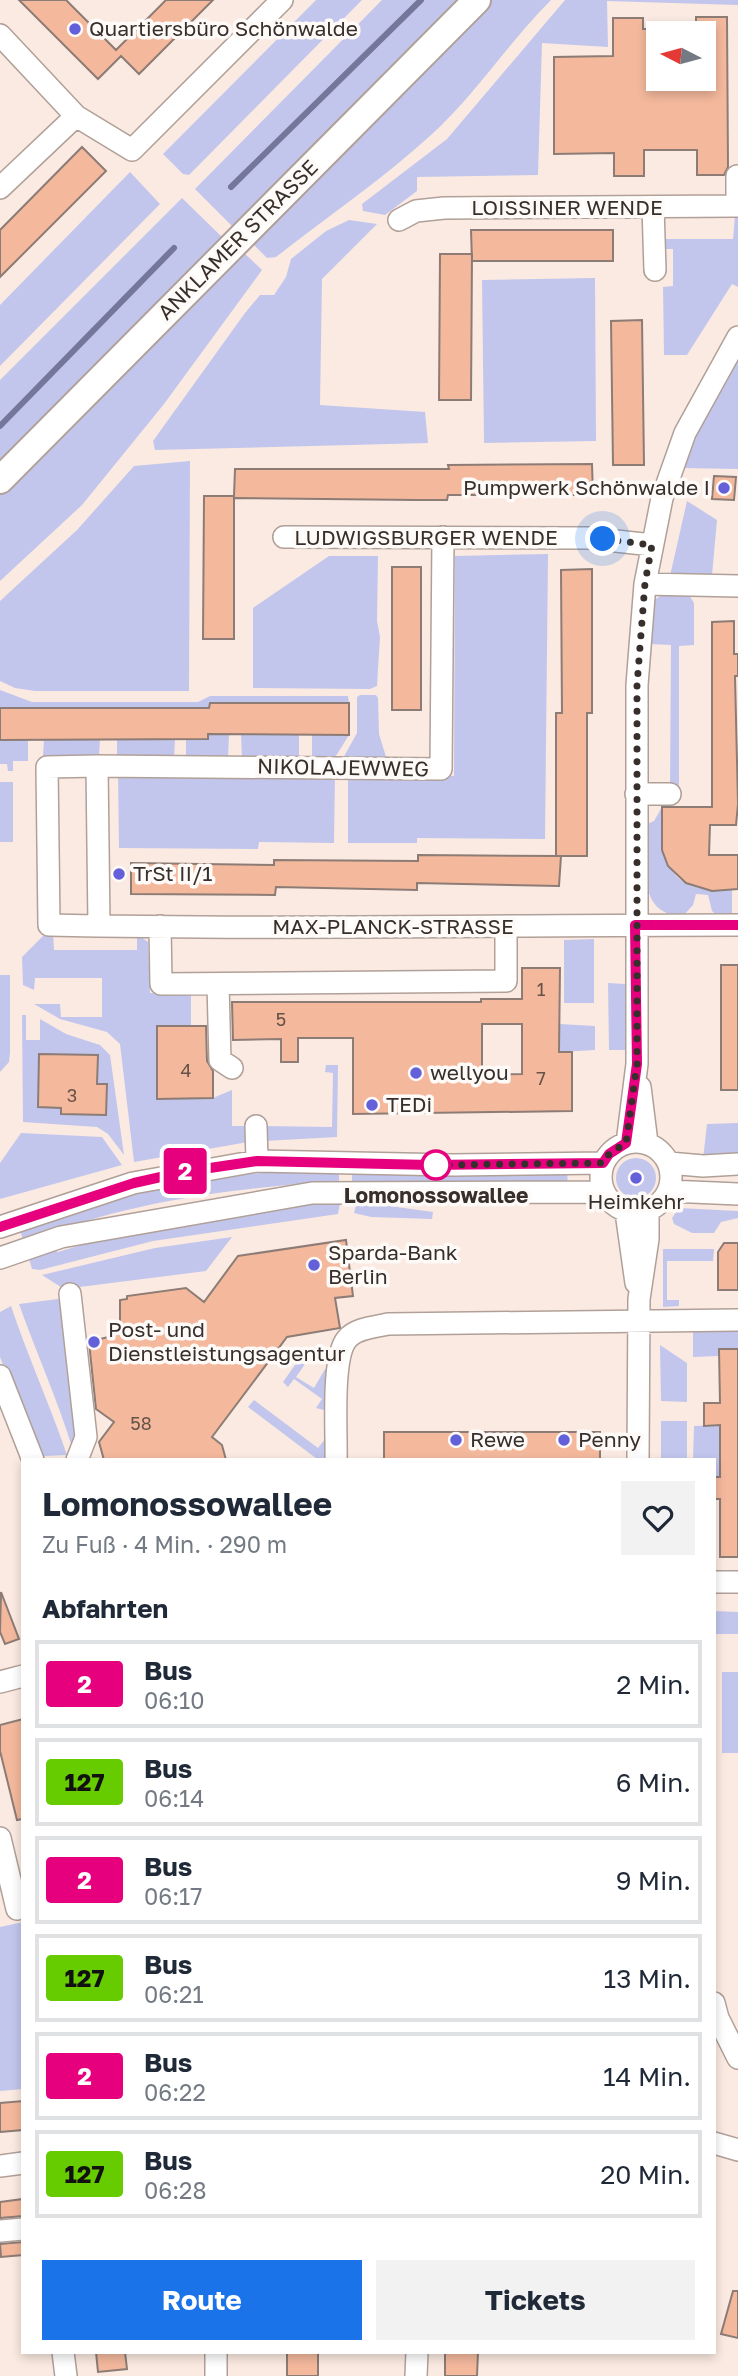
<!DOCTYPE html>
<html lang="de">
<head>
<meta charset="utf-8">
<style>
	body { margin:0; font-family:"Golos Text",sans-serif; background:#f2f2f3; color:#1f2937; height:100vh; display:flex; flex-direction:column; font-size:26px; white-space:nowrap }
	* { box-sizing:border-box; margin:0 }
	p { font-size:23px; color:#747a83 }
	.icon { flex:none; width:38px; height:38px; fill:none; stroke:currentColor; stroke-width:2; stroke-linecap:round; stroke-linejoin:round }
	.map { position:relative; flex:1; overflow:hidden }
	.details { position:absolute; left:21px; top:1458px; width:695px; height:896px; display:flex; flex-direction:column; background:#fff; border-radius:0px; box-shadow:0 4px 10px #0003 }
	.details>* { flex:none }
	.badge { padding:0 14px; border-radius:5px; font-size:24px; line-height:46px }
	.needle { width:46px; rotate:276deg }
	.buttons { position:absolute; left:646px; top:21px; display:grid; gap:14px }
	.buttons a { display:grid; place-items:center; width:70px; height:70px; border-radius:0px; background:#fff; box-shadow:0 4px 10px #0003; font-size:35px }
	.you { position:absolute; width:35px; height:35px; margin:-18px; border:5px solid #fff; border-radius:50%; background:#1a73e8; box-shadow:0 0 0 10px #1a73e833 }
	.map>.badge { position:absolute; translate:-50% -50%; box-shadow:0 0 0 4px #fff }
	h2 { padding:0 21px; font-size:26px; line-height:63px }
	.round { display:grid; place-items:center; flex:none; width:74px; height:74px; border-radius:0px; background:#f2f2f3 }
	.overview { display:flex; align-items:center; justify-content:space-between; height:119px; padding:0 21px }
	h1 { font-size:33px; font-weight:700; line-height:52px }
	.cta { display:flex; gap:14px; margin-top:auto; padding:14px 21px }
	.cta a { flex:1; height:80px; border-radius:0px; background:#1a73e8; color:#fff; font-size:28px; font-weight:700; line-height:80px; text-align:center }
	.cta a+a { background:#f2f2f3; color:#1f2937 }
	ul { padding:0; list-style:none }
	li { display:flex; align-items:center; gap:21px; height:88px; margin:0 14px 10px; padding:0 7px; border:4px solid #e0e1e3; border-radius:0px }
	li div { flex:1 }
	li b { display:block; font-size:26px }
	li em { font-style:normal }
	li .badge { min-width:77px; font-weight:700; text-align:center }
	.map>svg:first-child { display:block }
</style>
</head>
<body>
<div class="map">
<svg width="738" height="2376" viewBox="0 0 738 2376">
	<rect width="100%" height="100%" fill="#fbeae1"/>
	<path fill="#c2c6ed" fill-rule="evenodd" d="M 316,0 L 362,0 L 189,175 L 183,174 L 163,154 Z
		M 382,0 L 461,0 L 234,228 L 195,189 Z
		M 488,0 L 551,0 C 508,43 475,95 431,135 C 383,179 327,217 276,257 L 267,258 L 249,240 Z
		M 565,0 L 738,0 L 738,5 L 607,1 L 608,47 L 542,43 L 538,175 L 417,177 L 417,191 L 385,215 L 363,211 L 362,204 L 447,139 Z
		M 130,172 L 160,204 L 0,366 L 0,305 Z
		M 182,198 L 223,238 L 0,461 L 0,380 Z
		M 735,215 L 738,215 L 738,287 L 732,284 L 687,355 L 664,355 L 663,287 L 673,286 L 673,249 L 664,249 L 664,239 L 733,239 Z
		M 349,220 L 377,224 L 322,279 L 320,405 L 425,412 L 428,443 L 155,450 L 153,441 L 245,313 L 260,295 L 274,295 L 286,277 L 291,259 L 326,231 Z
		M 239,248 L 262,270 L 164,404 L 82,505 L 0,581 L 0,489 Z
		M 595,278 L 596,441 L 484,443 L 482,280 Z
		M 738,353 L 738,469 L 682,468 L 698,428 Z
		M 190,461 L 189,691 L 35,691 L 15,688 L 0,681 L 0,601 L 77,530 L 134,466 Z
		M 687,501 L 717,520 L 712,575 L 670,576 Z
		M 548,554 L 545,839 L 417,838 L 417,843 L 348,843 L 348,776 L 454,776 L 455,556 Z
		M 329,556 L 378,556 L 377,621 L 380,637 L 377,686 L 370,689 L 253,688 L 253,608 Z
		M 662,595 L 689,595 L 694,603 L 694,645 L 679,646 L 679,788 L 670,789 L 671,645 L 650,644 L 654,600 Z
		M 0,690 L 32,702 L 198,702 L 210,696 L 348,696 L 349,703 L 210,703 L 209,708 L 0,708 Z
		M 360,695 L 376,695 L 378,698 L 379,734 L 387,760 L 342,760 L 357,733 L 357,697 Z
		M 241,733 L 299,733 L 299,760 L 242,760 Z
		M 312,733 L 349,735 L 334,759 L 312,759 Z
		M 208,734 L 229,734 L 228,759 L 186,758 L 186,739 L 208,739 Z
		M 117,739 L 175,739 L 174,758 L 117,756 Z
		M 0,740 L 28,740 L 28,761 L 13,761 L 13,771 L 8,771 L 7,764 L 0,764 Z
		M 44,740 L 100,740 L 99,756 L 43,756 Z
		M 118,773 L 335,774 L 334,843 L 259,842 L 258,849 L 119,848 Z
		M 0,782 L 13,782 L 13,842 L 0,842 Z
		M 662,807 C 662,862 665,893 732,890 L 732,915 L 718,916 L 712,911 L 708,895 L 696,894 L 693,905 L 683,916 C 634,916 647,858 647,824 L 654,821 Z
		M 53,933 L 54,950 L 137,950 L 137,934 L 148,942 L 150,993 L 191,994 L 191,1027 L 157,1027 L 157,1098 L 213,1098 L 232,1090 L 232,1126 L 247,1126 L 248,1142 L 134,1162 L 120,1044 L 107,1032 L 60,1019 L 34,1004 L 60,1004 L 61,1017 L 102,1017 L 102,978 L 35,978 L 34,990 L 23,985 L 22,957 L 43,936 Z
		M 594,939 L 594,1003 L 564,1003 L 564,940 Z
		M 0,975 L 10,975 L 10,1053 L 9,1062 L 0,1072 Z
		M 608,983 L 625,984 L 626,1050 L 609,1050 Z
		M 22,1015 L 26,1015 L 26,1040 L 40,1040 L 40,1019 L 66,1034 L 100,1045 L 110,1055 L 124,1155 L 108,1134 L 97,1127 L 23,1122 ZM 98,1055 L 97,1084 L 106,1115 L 61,1114 L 61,1108 L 38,1107 L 39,1062 L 67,1062 Z
		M 560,1024 L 595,1026 L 595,1050 L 559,1052 Z
		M 326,1065 L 338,1065 L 337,1137 L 264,1141 L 264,1126 L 332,1127 L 333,1073 L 325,1072 Z
		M 738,1123 L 738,1154 L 703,1159 L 707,1124 Z
		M 21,1133 L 102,1137 L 122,1165 L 0,1199 L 0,1163 Z
		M616 1178a20 20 0 1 1 40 0a20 20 0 1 1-40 0Z
		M 339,1169 L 339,1181 C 225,1189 131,1201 24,1242 L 19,1228 C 82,1209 145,1189 211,1179 C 254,1172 296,1171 339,1169 Z
		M 352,1171 L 567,1172 L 568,1185 L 352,1185 Z
		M 340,1203 L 338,1214 L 153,1241 L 40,1270 L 32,1269 L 27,1252 L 48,1247 L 58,1252 L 104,1238 L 295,1205 Z
		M 375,1204 L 433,1212 L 432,1219 L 371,1217 L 354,1213 L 356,1205 Z
		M 679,1208 L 738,1211 L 738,1218 L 721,1222 L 714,1233 L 692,1233 L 674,1224 L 672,1218 Z
		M 232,1237 L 206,1271 L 64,1289 L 42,1275 L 155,1248 Z
		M 663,1249 L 714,1249 L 713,1261 L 667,1261 L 667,1300 L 679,1300 L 679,1306 L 663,1307 Z
		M 58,1299 L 64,1305 L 79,1434 L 72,1447 C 57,1398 36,1352 19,1304 Z
		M 11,1306 C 28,1357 50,1405 67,1455 L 44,1456 L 5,1370 L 0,1357 L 0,1312 Z
		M 693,1327 L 738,1327 L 738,1349 L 719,1349 L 718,1356 L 693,1357 Z
		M 660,1345 L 687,1363 L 687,1402 L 661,1401 Z
		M 302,1355 L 310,1357 L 296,1377 L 314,1388 L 325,1369 L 328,1370 L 328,1405 L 324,1410 L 316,1408 L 322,1399 L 294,1379 L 288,1387 L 283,1382 Z
		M 254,1400 L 318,1448 L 325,1439 L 328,1459 L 317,1459 L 248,1407 Z
		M 661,1421 L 687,1421 L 687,1459 L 661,1459 Z
		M 720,1425 L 720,1477 L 714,1477 L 714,1460 L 693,1460 L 694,1426 Z
		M 714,1611 L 738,1612 L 738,1634 L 714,1634 Z
		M 722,1672 L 738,1672 L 738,1753 L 722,1753 Z
		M 23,1922 L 23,2089 L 0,2091 L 0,1927 Z"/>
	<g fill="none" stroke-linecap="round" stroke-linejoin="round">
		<path stroke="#74769a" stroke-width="6" d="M 231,187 L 421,0
			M 0,426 L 174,248"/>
	</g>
	<path fill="#f4b99d" stroke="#8c7c75" stroke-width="2" fill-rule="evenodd" d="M 19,0 L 66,0 L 116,50 L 166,0 L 213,0 L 139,74 L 121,56 L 98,79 Z
		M 696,17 L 727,17 L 728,167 L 724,175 L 697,175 L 697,150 L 644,150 L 644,176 L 614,176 L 614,153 L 554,154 L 554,57 L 613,56 L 613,18 L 643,18 L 643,29 L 658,29 L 658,79 L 704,79 L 704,33 L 696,33 Z
		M 82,147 L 106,171 L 0,277 L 0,230 Z
		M 471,230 L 613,230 L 613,261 L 472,261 Z
		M 440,254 L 472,254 L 471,400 L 439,400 Z
		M 642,320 L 644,465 L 613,465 L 611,321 Z
		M 592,464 L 593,495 L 448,495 L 447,500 L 417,500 L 234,498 L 234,639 L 203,639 L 204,496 L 234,496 L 235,469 L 449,469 L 448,465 Z
		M 714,476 L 736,477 L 734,500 L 712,499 Z
		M 392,567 L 421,567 L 421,710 L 392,710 Z
		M 592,569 L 592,713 L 587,713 L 587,856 L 556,856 L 556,713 L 562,713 L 561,570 Z
		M 734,621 L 734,654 L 738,654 L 738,676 L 735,676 L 738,804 L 736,825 L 710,825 L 709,855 L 738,855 L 738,889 L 712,891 L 686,883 L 668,866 L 662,850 L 662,807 L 712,807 L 712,622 Z
		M 210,703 L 349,703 L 349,735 L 208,734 L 208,739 L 0,740 L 0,708 L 209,708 Z
		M 418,855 L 561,856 L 559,886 L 417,883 L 417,890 L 276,887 L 275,895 L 131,894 L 131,863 L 274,865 L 274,860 L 418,861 Z
		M 721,965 L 738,965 L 738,1090 L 721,1090 Z
		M 522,968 L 560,968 L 559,1052 L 572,1052 L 572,1111 L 353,1114 L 353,1038 L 298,1038 L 298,1062 L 281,1062 L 281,1039 L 233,1040 L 232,1002 L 481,1002 L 481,999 L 522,999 ZM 482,1024 L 522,1024 L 522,1074 L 482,1075 Z
		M 157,1026 L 206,1026 L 207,1061 L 213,1071 L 213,1098 L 157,1099 Z
		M 39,1054 L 98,1055 L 97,1084 L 107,1084 L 106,1115 L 61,1114 L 61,1108 L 38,1107 Z
		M 346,1240 L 353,1296 L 335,1298 L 340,1328 L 287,1337 L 212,1437 L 222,1445 L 226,1460 L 104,1460 L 99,1442 L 114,1422 L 96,1409 L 89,1342 L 112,1336 L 120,1324 L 120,1300 L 127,1299 L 127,1296 L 186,1288 L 204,1302 L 238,1256 Z
		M 724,1243 L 738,1243 L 738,1290 L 718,1290 L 718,1252 Z
		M 719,1349 L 738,1349 L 738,1557 L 720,1557 L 720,1499 L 714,1499 L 714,1477 L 720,1477 L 720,1425 L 704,1426 L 704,1403 L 720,1403 Z
		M 384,1432 L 600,1432 L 600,1460 L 384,1460 Z
		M 1,1592 L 19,1639 L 5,1644 L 0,1632 Z
		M 23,1719 L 23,1819 L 17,1820 L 0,1751 L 0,1725 Z
		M 23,2101 L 23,2130 L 0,2132 L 0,2103 Z
		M 23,2199 L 23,2216 L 0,2218 L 0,2202 Z
		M 23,2242 L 23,2255 L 1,2257 L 0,2244 Z
		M 733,2291 L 738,2291 L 738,2338 L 721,2334 Z
		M 96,2352 L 125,2352 L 127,2369 L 98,2372 Z
		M 287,2352 L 318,2352 L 318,2376 L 287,2376 Z
		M 445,2352 L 478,2352 L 477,2376 L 445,2376 Z"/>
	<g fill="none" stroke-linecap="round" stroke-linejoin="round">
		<g stroke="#b0a098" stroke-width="24">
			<path id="minor" d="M 0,35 L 76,116 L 132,150 L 282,0
				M 737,176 L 737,206
				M 0,188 L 76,116
				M 653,207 L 655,270
				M 399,220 L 416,211 L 444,208 L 738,206
				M 284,537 L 589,538 L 652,545
				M 645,584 L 738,586
				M 97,766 L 441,769 L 443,537
				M 636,794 L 670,794
				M 99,926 L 97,766 L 47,767 L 49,925 C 278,930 508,925 738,925
				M 160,926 L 161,984 L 506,981 L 506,927
				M 218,984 L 220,1060 L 232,1068
				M 640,1087 L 647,1143
				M 256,1126 L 257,1161
				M601 1177a35 35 0 1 1 70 0a35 35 0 1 1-70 0Z
				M 627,1143 L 637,1064 L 637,685 L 645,584 L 662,498 L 685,433 L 738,337
				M 669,1163 L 703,1166 L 738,1164
				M 669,1191 L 738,1194
				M 626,1212 L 636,1283
				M 0,1227 L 133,1183 L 257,1161 L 453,1165 L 603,1163
				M 0,1258 L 61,1237 L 312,1193 L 603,1192
				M 70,1294 L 86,1437 L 77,1460
				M 0,1376 L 33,1460
				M 336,1460 C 337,1433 331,1358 347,1339 C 356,1328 375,1327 388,1324 L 738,1320
				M 638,1460 L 639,1299 L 648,1239 L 648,1211
				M 714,1582 L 738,1582
				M 0,1682 L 23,1676
				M 0,1838 L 17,1909
				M 714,2003 L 718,2018 L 738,2058
				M 714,2143 L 738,2150
				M 0,2166 L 23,2163
				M 0,2231 L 23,2229
				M 63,2352 L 66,2376
				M 216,2352 L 216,2376
				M 416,2376 L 417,2352"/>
		</g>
		<g stroke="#b0a098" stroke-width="30">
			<path id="major" d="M 0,480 L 477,0"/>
		</g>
		<use href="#minor" stroke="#fff" stroke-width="21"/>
		<use href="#major" stroke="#fff" stroke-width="26"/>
	</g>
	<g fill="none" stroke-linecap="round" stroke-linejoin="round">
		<g stroke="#fff" stroke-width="16">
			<path id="line" d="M 0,1227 L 134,1183 L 183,1172 L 257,1161 L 430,1165 L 603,1163 L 609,1154 L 626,1143 L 637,1064 L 635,925 L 738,925"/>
		</g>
		<use href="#line" stroke="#e6007e" stroke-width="10"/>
		<path stroke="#362f2c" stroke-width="7" stroke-dasharray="0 12.6" d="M 436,1165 L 430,1165 L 603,1163 L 609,1154 L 626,1143 L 637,1064 L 637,685 L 645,583 L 652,545 L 603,539"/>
	</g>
	<g fill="#6460d9" stroke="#fefaf8" stroke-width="2.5">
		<circle cx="75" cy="29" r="7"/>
		<circle cx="724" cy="488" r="7"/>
		<circle cx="119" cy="874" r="7"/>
		<circle cx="416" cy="1073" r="7"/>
		<circle cx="372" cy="1105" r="7"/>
		<circle cx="636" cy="1178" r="7"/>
		<circle cx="314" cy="1265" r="7"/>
		<circle cx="94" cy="1342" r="7"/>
		<circle cx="456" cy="1440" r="7"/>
		<circle cx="564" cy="1440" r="7"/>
	</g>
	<circle fill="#fff" stroke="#e6007e" stroke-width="3.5" cx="436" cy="1165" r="14"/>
	<g text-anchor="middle" stroke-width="7" stroke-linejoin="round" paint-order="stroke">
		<g font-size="18" fill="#665248">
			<text x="541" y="996">1</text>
			<text x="281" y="1026">5</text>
			<text x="186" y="1077">4</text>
			<text x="541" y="1085">7</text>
			<text x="72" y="1102">3</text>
			<text x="141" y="1430">58</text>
		</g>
		<g font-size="21" fill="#362f2c" stroke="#fefaf8" text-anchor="start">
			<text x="89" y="36">Quartiersbüro Schönwalde</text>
			<text x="710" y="495" text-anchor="end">Pumpwerk Schönwalde I</text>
			<text x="133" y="881">TrSt II/1</text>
			<text x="430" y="1080">wellyou</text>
			<text x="386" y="1112">TEDi</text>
			<text x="636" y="1209" text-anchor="middle">Heimkehr</text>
			<text x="328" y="1260">Sparda-Bank<tspan x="328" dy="24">Berlin</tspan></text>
			<text x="108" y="1337">Post- und<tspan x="108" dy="24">Dienstleistungsagentur</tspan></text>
			<text x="470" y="1447">Rewe</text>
			<text x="578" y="1447">Penny</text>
		</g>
		<g font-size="21" fill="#362f2c" stroke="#fefaf8">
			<text x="567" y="215">LOISSINER WENDE</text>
			<text transform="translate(238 240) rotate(-45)" y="7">ANKLAMER STRASSE</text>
			<text x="426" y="545">LUDWIGSBURGER WENDE</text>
			<text transform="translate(343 768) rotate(1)" y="7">NIKOLAJEWWEG</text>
			<text x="393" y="934">MAX-PLANCK-STRASSE</text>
		</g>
		<g font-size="21" font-weight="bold" fill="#362f2c" stroke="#fefaf8">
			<text x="436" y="1203">Lomonossowallee</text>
		</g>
	</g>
</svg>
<div class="buttons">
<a><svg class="needle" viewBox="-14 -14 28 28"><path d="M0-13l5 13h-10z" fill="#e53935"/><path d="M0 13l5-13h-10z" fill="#747a83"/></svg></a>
</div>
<div class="you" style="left:603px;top:539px"></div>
<b class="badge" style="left:185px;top:1171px;background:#e6007e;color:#fff">2</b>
<section class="details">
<div class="overview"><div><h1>Lomonossowallee</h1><p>Zu Fuß · 4 Min. · 290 m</p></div><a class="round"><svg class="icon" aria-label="heart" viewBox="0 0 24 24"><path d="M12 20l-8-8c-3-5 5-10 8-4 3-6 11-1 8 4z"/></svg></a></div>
<h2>Abfahrten</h2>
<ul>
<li><span class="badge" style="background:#e6007e;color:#fff">2</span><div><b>Bus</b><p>06:10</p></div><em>2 Min.</em></li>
<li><span class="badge" style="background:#6c0;color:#111">127</span><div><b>Bus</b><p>06:14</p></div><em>6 Min.</em></li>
<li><span class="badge" style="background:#e6007e;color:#fff">2</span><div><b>Bus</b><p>06:17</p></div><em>9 Min.</em></li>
<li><span class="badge" style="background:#6c0;color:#111">127</span><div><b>Bus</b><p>06:21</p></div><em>13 Min.</em></li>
<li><span class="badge" style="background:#e6007e;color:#fff">2</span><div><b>Bus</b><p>06:22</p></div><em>14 Min.</em></li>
<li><span class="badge" style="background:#6c0;color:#111">127</span><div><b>Bus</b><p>06:28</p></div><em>20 Min.</em></li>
</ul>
<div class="cta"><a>Route</a><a>Tickets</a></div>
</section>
</div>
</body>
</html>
